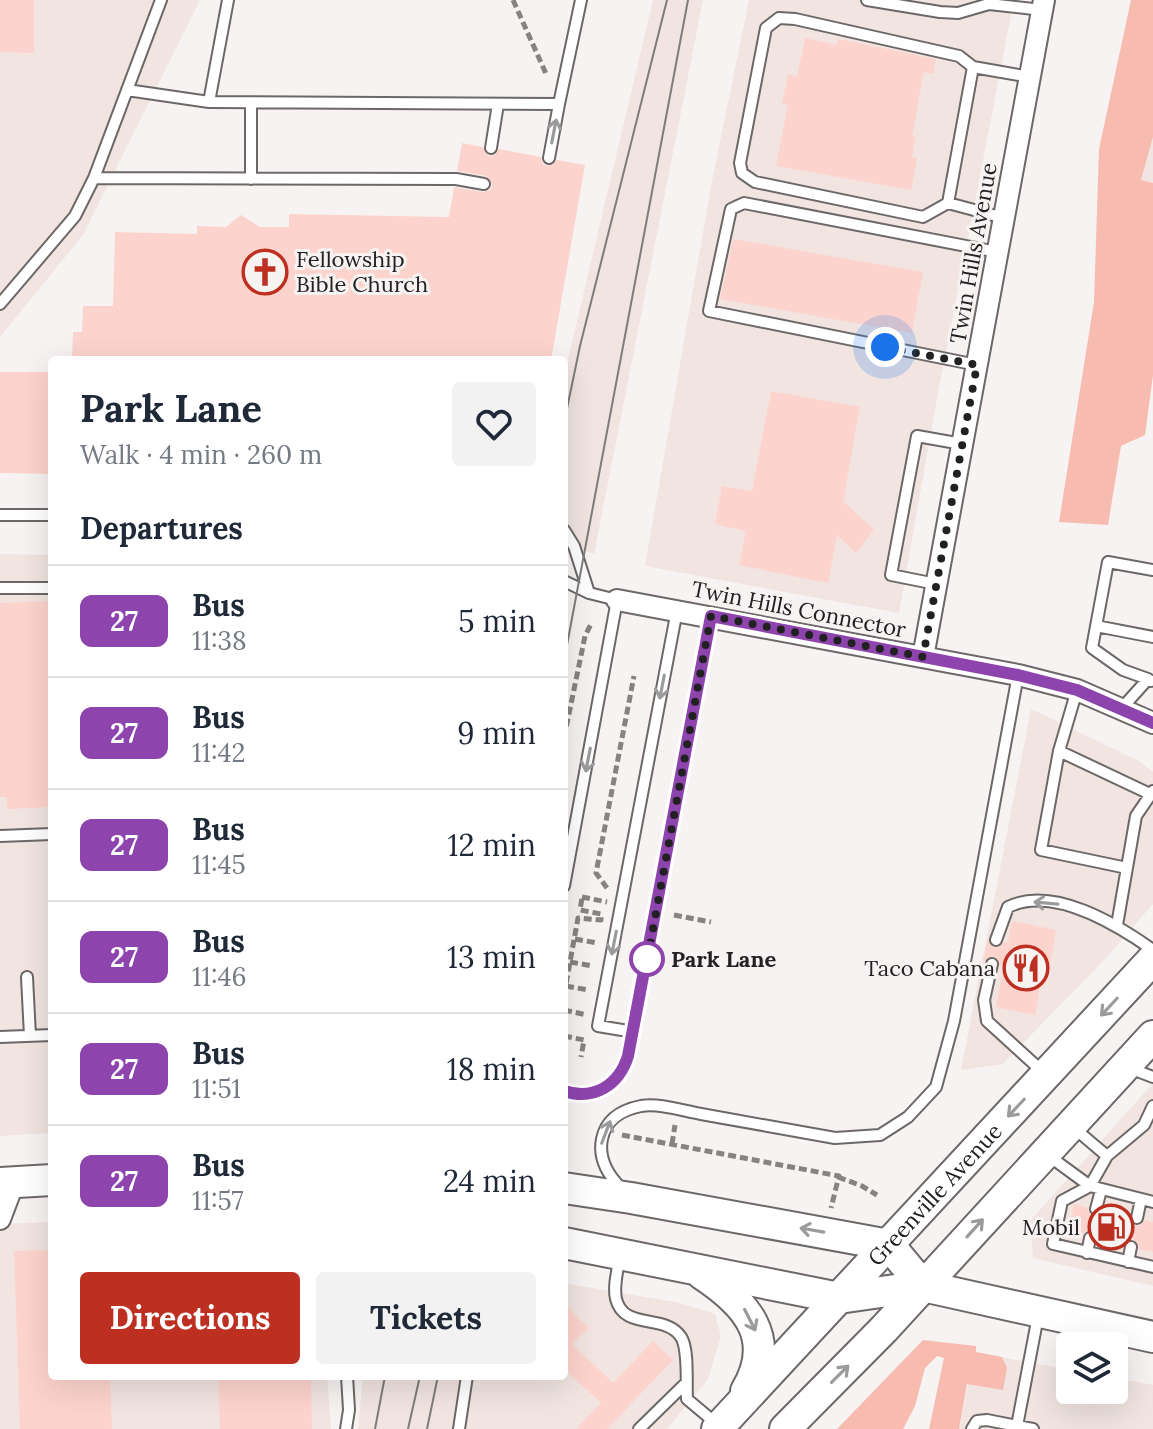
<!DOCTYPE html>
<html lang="en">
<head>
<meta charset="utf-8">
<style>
	body { margin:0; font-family:Lora,serif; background:#f2f2f3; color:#1f2937; height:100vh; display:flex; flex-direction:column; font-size:30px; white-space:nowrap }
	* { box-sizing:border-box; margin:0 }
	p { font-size:26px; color:#747a83 }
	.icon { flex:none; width:44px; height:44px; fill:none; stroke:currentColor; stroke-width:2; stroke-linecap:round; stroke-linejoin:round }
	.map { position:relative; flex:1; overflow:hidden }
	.sheet { position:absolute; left:48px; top:356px; width:520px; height:1024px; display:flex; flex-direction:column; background:#fff; border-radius:8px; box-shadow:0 8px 32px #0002 }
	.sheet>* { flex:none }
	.badge { padding:0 16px; border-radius:12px; font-size:28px; line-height:52px }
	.controls { position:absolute; left:1056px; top:1332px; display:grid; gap:16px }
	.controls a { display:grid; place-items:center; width:72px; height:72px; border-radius:8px; background:#fff; box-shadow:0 8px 32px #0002; font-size:40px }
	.you { position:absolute; width:40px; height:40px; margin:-20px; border:6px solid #fff; border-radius:50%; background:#1a73e8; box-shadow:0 0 0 12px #1a73e833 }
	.map>.badge { position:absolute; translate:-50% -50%; box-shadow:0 0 0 4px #fff }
	h2 { padding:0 32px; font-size:30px; line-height:72px }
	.round { display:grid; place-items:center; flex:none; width:84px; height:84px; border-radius:8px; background:#f2f2f3 }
	.summary { display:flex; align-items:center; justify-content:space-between; height:136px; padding:0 32px }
	h1 { font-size:38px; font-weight:700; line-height:60px }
	.primary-button { display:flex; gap:16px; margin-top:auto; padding:16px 32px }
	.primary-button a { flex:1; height:92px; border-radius:8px; background:#bc2f21; color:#fff; font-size:32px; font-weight:700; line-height:92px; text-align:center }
	.primary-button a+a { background:#f2f2f3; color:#1f2937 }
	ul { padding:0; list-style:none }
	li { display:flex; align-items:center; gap:24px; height:112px; padding:0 32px; border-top:2px solid #e0e1e3 }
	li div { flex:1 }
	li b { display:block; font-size:30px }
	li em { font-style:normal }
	li .badge { min-width:88px; font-weight:700; text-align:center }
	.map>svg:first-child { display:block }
</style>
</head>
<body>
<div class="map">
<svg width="1153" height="1429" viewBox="0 0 1153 1429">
	<rect width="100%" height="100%" fill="#f7f3f2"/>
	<path fill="#f1e4e1" d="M 0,0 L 200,0 L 83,235 L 0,337 Z
		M 653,0 L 703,0 L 594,554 L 564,543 L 564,376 Z
		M 749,0 L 1014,0 L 938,393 L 899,613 L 645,566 L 711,186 Z
		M 1153,137 L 1153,183 L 1141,180 Z
		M 0,554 L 52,555 L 52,1133 L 0,1136 Z
		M 1031,709 L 1141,762 L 1153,772 L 1153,904 L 1105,959 L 1003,1064 L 961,1070 Z
		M 1153,1083 L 1153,1286 L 1033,1258 L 1030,1221 Z
		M 52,1222 L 52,1376 L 327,1376 L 331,1429 L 0,1429 L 0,1224 Z
		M 564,1283 L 680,1303 L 715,1314 L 721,1336 L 708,1379 L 667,1429 L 358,1429 L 363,1376 L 564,1376 Z
		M 975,1352 L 1070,1370 L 1070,1390 L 1114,1390 L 1114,1378 L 1153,1385 L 1153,1429 L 959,1429 Z"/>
	<path fill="#f7bbb0" d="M 1131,0 L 1153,0 L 1153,137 L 1141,180 L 1153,183 L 1153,375 L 1145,435 L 1121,446 L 1108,525 L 1059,522 L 1094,302 L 1099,149 Z
		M 923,1340 L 976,1346 L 976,1352 L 1002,1357 L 1007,1368 L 1003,1390 L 967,1384 L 959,1429 L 929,1429 L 944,1358 L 937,1356 L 925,1368 L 915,1406 L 903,1429 L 837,1429 Z"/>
	<path fill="#fdd4cd" d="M 0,0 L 34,0 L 34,53 L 0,52 Z
		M 805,38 L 837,45 L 838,39 L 936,59 L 933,74 L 924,72 L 912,136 L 916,137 L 912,157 L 917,158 L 911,190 L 776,166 L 788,105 L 782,104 L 788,74 L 797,77 Z
		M 462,143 L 483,147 L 489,156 L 495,155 L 499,149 L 541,157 L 543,164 L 548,166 L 557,160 L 585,165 L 551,360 L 72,360 L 73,332 L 82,332 L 83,306 L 113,306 L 115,232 L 197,234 L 197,226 L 226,227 L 241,215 L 260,227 L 289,227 L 289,214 L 449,217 L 454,187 L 483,192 L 490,190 L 492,185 L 486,176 L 457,171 Z
		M 733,239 L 923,272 L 912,333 L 720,299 Z
		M 0,372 L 52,372 L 52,474 L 0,473 Z
		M 771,391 L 860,407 L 843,501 L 874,530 L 856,553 L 837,535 L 828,583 L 739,565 L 746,531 L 715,524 L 722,486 L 752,491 Z
		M 52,601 L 52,807 L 7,809 L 7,797 L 0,797 L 0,603 Z
		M 1012,921 L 1056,930 L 1049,969 L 1042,973 L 1035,1015 L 996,1007 L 1004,965 L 1000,965 L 998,959 L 993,956 L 983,962 L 988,939 L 994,948 L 1000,947 L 1004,942 L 1008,943 Z
		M 1074,1204 L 1088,1208 L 1090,1214 L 1095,1217 L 1104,1211 L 1129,1217 L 1135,1226 L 1140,1225 L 1145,1220 L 1153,1222 L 1153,1252 L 1139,1249 L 1138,1244 L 1133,1239 L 1128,1240 L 1123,1245 L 1098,1240 L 1097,1235 L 1092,1230 L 1087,1231 L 1082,1236 L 1068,1233 Z
		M 52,1250 L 52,1376 L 110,1376 L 112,1429 L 20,1429 L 14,1251 Z
		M 564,1304 L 589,1328 L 572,1344 L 613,1383 L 653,1341 L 673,1360 L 607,1429 L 576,1429 L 601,1403 L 564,1369 Z
		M 218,1376 L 311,1376 L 312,1429 L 220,1429 Z"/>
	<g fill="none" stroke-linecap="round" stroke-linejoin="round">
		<g stroke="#6c6867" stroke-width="14">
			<path id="service" d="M 867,0 L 940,12 L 958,13 L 989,4 L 1042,10
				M 127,90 L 209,102 L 559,104 L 581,0
				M 209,102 L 228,0
				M 251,103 L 251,179
				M 491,148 L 498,104
				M 549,158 L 559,104
				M 94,178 L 456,179 L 484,184
				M 948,203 L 923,217 L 755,182 L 742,173 L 740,163 L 766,28 L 779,18 L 795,19 L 959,56 L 973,67
				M 1004,218 L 948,203 L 973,67 L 1030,77
				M 0,304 L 75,216 L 94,178 L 161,0
				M 977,365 L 709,311 L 731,209 L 744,203 L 997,252
				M 0,515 L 52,515
				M 564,530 L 574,546 L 589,593
				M 564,581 L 589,593 L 617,600 L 564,886
				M 936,584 L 891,575 L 917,436 L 962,444
				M 0,588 L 52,588
				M 1096,626 L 1153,637
				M 1148,679 L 1123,670 L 1092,648 L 1108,562 L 1153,570
				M 1077,690 L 1059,751 L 1041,850 L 1127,868
				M 1122,708 L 1148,679 L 1151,681
				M 1059,751 L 1150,794
				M 0,836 L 52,834
				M 1117,925 L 1136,816 L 1153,791
				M 996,940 L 1008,907 C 1053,885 1116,924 1153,950
				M 992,964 L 984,1000 L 987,1021 L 1043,1072
				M 27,977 L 30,1036
				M 634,1032 L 598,1026 L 677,610
				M 0,1037 L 52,1035
				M 1127,1067 L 1153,1077
				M 564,1091 C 594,1101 619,1085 628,1056 L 711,616
				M 1074,1128 L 1107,1156 L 1144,1125 L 1153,1106
				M 1049,1156 L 1090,1186 L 1153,1202
				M 1107,1156 L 1090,1186 L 1062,1201 L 1053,1244 L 1153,1267
				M 621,1188 C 608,1175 598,1159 602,1139 C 606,1119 621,1110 641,1106 C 660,1103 683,1111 701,1114 C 746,1122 790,1130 835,1138 L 880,1135 L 908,1117 L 936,1087 L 954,1021 L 1018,675
				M 1096,1209 L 1101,1190
				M 1137,1218 L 1141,1199
				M 1087,1253 L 1090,1238
				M 620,1256 C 618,1268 613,1286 616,1299 C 624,1331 665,1313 681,1337 C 689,1349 686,1384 687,1399 L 718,1425
				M 1128,1262 L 1131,1247
				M 1017,1426 L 1033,1429
				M 346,1429 L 349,1410 L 347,1376
				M 459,1429 L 467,1376
				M 639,1429 L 686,1383
				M 972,1429 L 977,1421 L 987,1420 L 1017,1426 L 1038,1316"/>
		</g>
		<g stroke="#6c6867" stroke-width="24">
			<path id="minor" d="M 617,600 L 1018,675 L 1077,690 L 1153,723
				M 923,657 L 1044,0
				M 0,1219 L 14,1182"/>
		</g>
		<g stroke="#6c6867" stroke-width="34">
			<g id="secondary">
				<path d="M 0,1183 L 52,1180"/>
				<path d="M 564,1188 L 631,1198 L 889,1245 L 923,1286"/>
				<path d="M 564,1243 L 839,1298 L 923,1286 L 1153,1337"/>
				<path d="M 702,1274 C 746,1303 778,1338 746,1391"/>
				<path id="s1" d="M 717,1429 L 1153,959"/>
				<path d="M 785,1429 L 884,1329 L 1153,1036"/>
			</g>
		</g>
		<path stroke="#868483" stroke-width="5" stroke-dasharray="8 4" stroke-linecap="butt" d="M 513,0 L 547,76
			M 564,738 L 585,636 L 591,624
			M 607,888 L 596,873 L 634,676
			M 582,897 L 607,902
			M 674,915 L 711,922
			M 575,939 L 597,943
			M 570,962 L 593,966
			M 566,986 L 588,990
			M 564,995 L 578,918 L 601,920 L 601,914 L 580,910 L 582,898
			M 564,1010 L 587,1015
			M 564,1036 L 584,1040 L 581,1057
			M 622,1135 L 839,1176 L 831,1208
			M 672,1144 L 675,1125
			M 838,1177 L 862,1186 L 877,1195"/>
		<use href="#service" stroke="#fff" stroke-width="10"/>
		<use href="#minor" stroke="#fff" stroke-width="20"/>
		<use href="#secondary" stroke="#fff" stroke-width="30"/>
		<path stroke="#7f7c7c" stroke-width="2" d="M 564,423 L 580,346 L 667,0
			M 564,661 L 688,0
			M 375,1429 L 385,1376
			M 408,1429 L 420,1376
			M 427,1429 L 438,1376"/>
	</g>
	<defs><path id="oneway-shaft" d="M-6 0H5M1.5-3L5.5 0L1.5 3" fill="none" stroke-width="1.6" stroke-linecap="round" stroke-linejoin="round" transform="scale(2)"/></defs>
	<g stroke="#9c9b9b">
		<use href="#oneway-shaft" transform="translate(554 131) rotate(-79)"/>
		<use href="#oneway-shaft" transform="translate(662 687) rotate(101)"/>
		<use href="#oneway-shaft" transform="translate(588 760) rotate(101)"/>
		<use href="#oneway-shaft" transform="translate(1046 903) rotate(-175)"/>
		<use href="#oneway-shaft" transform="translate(614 943) rotate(101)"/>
		<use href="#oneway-shaft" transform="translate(1109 1007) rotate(133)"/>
		<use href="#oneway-shaft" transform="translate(1016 1108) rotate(133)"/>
		<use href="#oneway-shaft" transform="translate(606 1132) rotate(-69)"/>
		<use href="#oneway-shaft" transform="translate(975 1228) rotate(-48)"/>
		<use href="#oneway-shaft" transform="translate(812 1230) rotate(-170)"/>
		<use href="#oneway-shaft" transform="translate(750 1320) rotate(63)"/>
		<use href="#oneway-shaft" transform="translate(840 1374) rotate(-45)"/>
	</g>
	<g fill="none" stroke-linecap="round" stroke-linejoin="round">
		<g stroke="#fff" stroke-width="18">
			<path id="line" d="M 564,1091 C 594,1101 619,1085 628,1056 L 711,616 L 1018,675 L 1077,690 L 1153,723"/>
		</g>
		<use href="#line" stroke="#8e44ad" stroke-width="12"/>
		<path stroke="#222121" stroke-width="8" stroke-dasharray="0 14.4" d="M 647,959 L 645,972 L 711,616 L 923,657 L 977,365 L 885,347"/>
	</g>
	<defs>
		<g id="church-ring" transform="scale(2.3)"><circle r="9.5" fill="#f7f3f2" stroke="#bc2f21" stroke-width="1.5"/><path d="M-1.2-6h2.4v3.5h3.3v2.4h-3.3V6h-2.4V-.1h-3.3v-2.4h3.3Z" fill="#bc2f21"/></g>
		<g id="restaurant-ring" transform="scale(2.3)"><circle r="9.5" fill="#f7f3f2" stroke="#bc2f21" stroke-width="1.5"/><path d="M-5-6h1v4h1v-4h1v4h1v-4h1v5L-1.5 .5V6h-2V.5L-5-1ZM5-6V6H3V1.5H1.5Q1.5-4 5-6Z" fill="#bc2f21"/></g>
		<g id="fuel-ring" transform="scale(2.3)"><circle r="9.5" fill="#f7f3f2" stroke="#bc2f21" stroke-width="1.5"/><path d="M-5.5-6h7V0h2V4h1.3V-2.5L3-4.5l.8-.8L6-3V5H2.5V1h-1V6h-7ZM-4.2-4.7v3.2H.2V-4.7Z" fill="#bc2f21"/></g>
	</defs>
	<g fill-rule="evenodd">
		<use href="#church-ring" x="265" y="272"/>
		<use href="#restaurant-ring" x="1026" y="968"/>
		<use href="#fuel-ring" x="1111" y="1227"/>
	</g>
	<circle fill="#fff" stroke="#8e44ad" stroke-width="4" cx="647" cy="959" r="16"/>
	<g text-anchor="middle" stroke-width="6" stroke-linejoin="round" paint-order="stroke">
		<g font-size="22" fill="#222121" stroke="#f7f3f2">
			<text transform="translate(973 253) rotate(-80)" y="8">Twin Hills Avenue</text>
			<text transform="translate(799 609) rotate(11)" y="8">Twin Hills Connector</text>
			<text dy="8" stroke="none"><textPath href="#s1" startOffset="320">Greenville Avenue</textPath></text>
		</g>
		<g font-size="22" fill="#222121" stroke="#f7f3f2" text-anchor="end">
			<text x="296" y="267" text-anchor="start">Fellowship<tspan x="296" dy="25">Bible Church</tspan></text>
			<text x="995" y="976">Taco Cabana</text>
			<text x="1080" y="1235">Mobil</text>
		</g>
		<g font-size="22" font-weight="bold" fill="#222121" stroke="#f7f3f2" text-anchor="start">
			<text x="671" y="967">Park Lane</text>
		</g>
	</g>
</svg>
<div class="controls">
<a><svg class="icon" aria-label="layers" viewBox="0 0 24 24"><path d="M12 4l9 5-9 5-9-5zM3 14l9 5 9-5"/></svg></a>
</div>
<div class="you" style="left:885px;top:347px"></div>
<section class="sheet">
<div class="summary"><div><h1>Park Lane</h1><p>Walk · 4 min · 260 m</p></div><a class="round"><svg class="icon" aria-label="heart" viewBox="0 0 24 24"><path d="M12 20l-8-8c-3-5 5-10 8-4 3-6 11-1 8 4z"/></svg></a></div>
<h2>Departures</h2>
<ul>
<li><span class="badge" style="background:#8e44ad;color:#fff">27</span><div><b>Bus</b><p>11:38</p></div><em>5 min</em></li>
<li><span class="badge" style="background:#8e44ad;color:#fff">27</span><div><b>Bus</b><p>11:42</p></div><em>9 min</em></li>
<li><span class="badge" style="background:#8e44ad;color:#fff">27</span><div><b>Bus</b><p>11:45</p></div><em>12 min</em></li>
<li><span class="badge" style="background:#8e44ad;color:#fff">27</span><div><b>Bus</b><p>11:46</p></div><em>13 min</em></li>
<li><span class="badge" style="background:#8e44ad;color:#fff">27</span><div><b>Bus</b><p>11:51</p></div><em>18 min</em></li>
<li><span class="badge" style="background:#8e44ad;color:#fff">27</span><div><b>Bus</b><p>11:57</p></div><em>24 min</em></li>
</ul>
<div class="primary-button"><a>Directions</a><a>Tickets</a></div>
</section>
</div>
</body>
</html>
